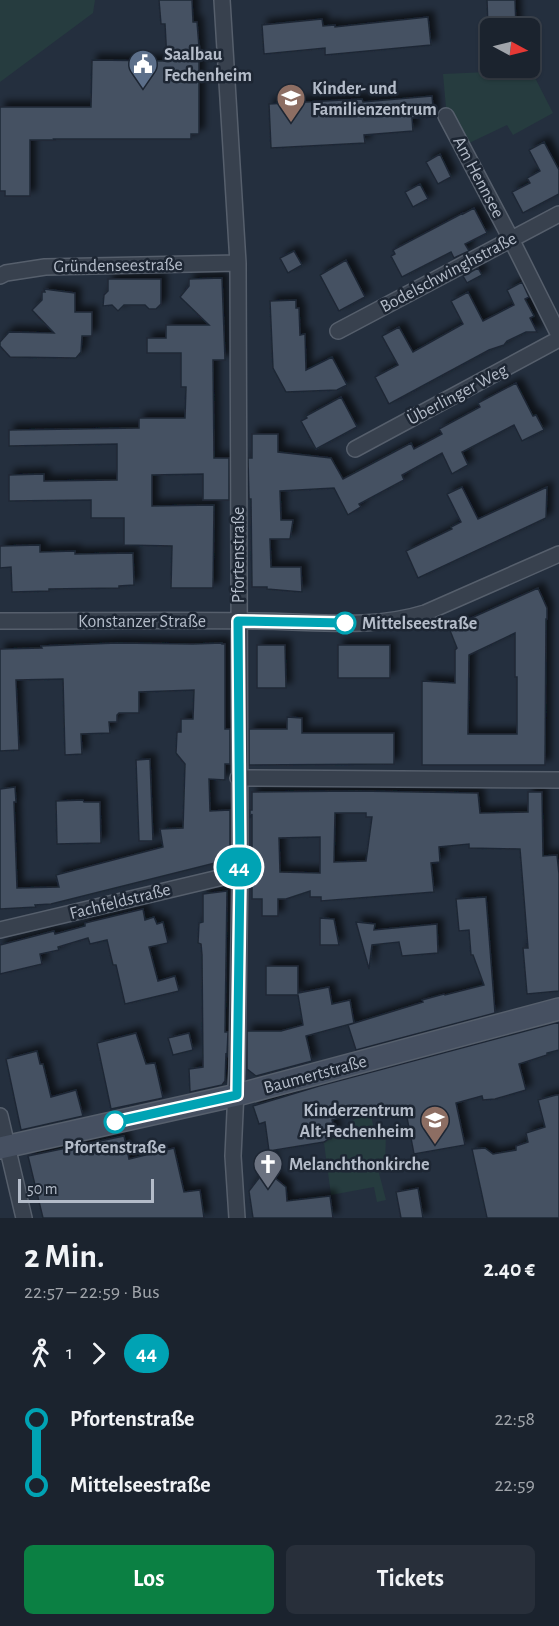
<!DOCTYPE html>
<html lang="de">
<head>
<meta charset="utf-8">
<style>
	body { margin:0; font-family:"Alegreya Sans",sans-serif; background:#282f3a; color:#f1f3f6; height:100vh; display:flex; flex-direction:column; font-size:22px; white-space:nowrap }
	* { box-sizing:border-box; margin:0 }
	p { font-size:20px; color:#a0a4aa }
	.icon { flex:none; width:33px; height:33px; fill:none; stroke:currentColor; stroke-width:2; stroke-linecap:round; stroke-linejoin:round }
	.map { position:relative; height:1218px; overflow:hidden }
	.drawer { display:flex; flex-direction:column; background:#1b232e; flex:1 }
	.drawer>* { flex:none }
	.badge { padding:0 12px; border-radius:20px; font-size:21px; line-height:39px }
	.needle { width:39px; rotate:97deg }
	.fabs { position:absolute; left:480px; top:18px; display:grid; gap:12px }
	.fabs a { display:grid; place-items:center; width:60px; height:60px; border-radius:9px; background:#1b232e; box-shadow:0 2px 4px #0004,0 0 0 2px #39404a; font-size:30px }
	.scale { position:absolute; left:18px; bottom:15px; width:136px; box-sizing:border-box; padding-left:6px; border:3px solid #b4bcc9; border-top:0; font-size:16px; line-height:21px; white-space:nowrap; color:#b4bcc9; -webkit-text-stroke:4px #1d2633; paint-order:stroke }
	.map>.badge { position:absolute; translate:-50% -50%; box-shadow:0 0 0 3px #fff }
	.legs { display:flex; align-items:center; gap:9px; height:66px; padding:0 24px; font-size:20px }
	.legs p { margin-inline-start:auto }
	.overview { display:flex; align-items:center; justify-content:space-between; height:102px; padding:0 24px }
	h1 { font-size:33px; font-weight:700; line-height:45px }
	.action { display:flex; gap:12px; margin-top:auto; padding:12px 24px }
	.action a { flex:1; height:69px; border-radius:9px; background:#0b8043; color:#fff; font-size:24px; font-weight:700; line-height:69px; text-align:center }
	.action a+a { background:#282f3a; color:#f1f3f6 }
	ul { padding:0 24px; list-style:none }
	li { display:flex; align-items:center; gap:21px; height:66px; font-size:22px }
	li i { display:grid; place-items:center; width:9px; height:100%; margin:0 8px; background:currentColor }
	li i::after { content:''; width:15px; height:15px; margin:-8px; border:4px solid; border-radius:50%; background:#1b232e }
	li p { margin-inline-start:auto }
	li:first-child i { background:linear-gradient(#0000 50%,currentColor 0) }
	li:last-child i { background:linear-gradient(currentColor 50%,#0000 0) }
	.map>svg:first-child { display:block }
</style>
</head>
<body>
<div class="map">
<svg width="559" height="1218" viewBox="0 0 559 1218">
	<defs>
		<filter id="shadow"><feDropShadow dx="5.5" dy="-5.5" stdDeviation="3" flood-color="#0009"/></filter>
	</defs>
	<rect width="100%" height="100%" fill="#242f3e"/>
	<path fill="#263c3f" d="M 0,0 L 95,0 L 93,13 L 0,82 Z
		M 531,70 L 553,113 L 513,135 L 507,125 L 465,145 L 446,108 L 443,74 Z
		M 375,1107 L 377,1113 L 371,1116 L 375,1133 L 386,1131 L 385,1171 L 379,1173 L 386,1200 L 377,1202 L 374,1187 L 331,1195 L 324,1143 L 364,1112 Z"/>
	<path fill="#455162" stroke="#1f2835" stroke-width="1.5" fill-rule="evenodd" filter="url(#shadow)" d="M 159,0 L 192,0 L 193,22 L 197,22 L 199,47 L 199,134 L 191,134 L 191,139 L 54,139 L 55,140 L 30,140 L 30,196 L 5,196 L 5,191 L 0,191 L 0,107 L 91,107 L 92,60 L 167,61 L 165,24 L 161,24 Z
		M 487,0 L 515,0 L 516,28 L 488,28 Z
		M 428,17 L 431,45 L 325,55 L 325,48 L 264,54 L 262,25 L 322,19 L 323,26 L 335,25 L 335,27 Z
		M 432,96 L 434,117 L 412,118 L 413,131 L 364,135 L 365,143 L 271,148 L 269,104 L 362,99 L 363,102 Z
		M 544,142 L 559,170 L 559,194 L 523,213 L 512,192 L 530,183 L 527,178 L 540,171 L 529,150 Z
		M 440,154 L 451,177 L 438,184 L 426,162 Z
		M 420,184 L 428,199 L 413,207 L 405,192 Z
		M 474,208 L 487,233 L 465,244 L 469,251 L 454,258 L 451,252 L 402,277 L 391,256 L 395,254 L 393,250 L 463,213 L 463,214 Z
		M 294,251 L 302,265 L 288,273 L 280,258 Z
		M 346,260 L 365,297 L 339,311 L 320,275 Z
		M 478,268 L 482,275 L 467,283 L 463,276 Z
		M 222,278 L 225,360 L 213,360 L 214,458 L 229,458 L 229,500 L 203,500 L 203,474 L 152,475 L 152,506 L 214,505 L 213,588 L 171,588 L 172,546 L 124,545 L 124,518 L 91,518 L 91,500 L 9,501 L 9,475 L 44,474 L 44,481 L 117,480 L 117,444 L 9,446 L 9,430 L 139,428 L 139,418 L 185,418 L 186,387 L 181,387 L 181,353 L 147,353 L 147,338 L 166,338 L 166,325 L 209,325 L 180,297 L 189,286 L 189,279 Z
		M 108,279 L 161,279 L 161,304 L 156,309 L 149,309 L 145,305 L 124,305 L 118,311 L 112,305 L 103,306 L 104,295 L 108,291 Z
		M 522,282 L 529,297 L 525,299 L 534,316 L 530,318 L 537,332 L 526,332 L 507,341 L 504,345 L 489,350 L 389,404 L 375,377 L 398,365 L 382,336 L 399,327 L 413,352 L 463,324 L 451,301 L 468,292 L 483,321 L 514,305 L 507,290 Z
		M 44,289 L 75,293 L 75,312 L 92,312 L 92,336 L 82,336 L 81,352 L 76,358 L 10,357 L 0,346 L 0,342 L 9,332 L 54,333 L 32,310 L 42,300 L 42,292 L 45,292 Z
		M 296,300 L 296,308 L 299,308 L 300,335 L 305,334 L 306,370 L 332,357 L 347,385 L 337,390 L 286,392 L 273,368 L 270,301 Z
		M 516,383 L 533,416 L 536,415 L 544,430 L 522,441 L 514,425 L 462,452 L 468,465 L 452,474 L 442,453 L 402,475 L 404,480 L 359,504 L 361,507 L 348,515 L 334,488 L 280,491 L 281,520 L 293,520 L 290,539 L 270,539 L 271,567 L 301,567 L 302,592 L 267,589 L 267,587 L 252,587 L 251,499 L 249,499 L 248,458 L 252,458 L 252,434 L 278,434 L 278,452 L 331,458 L 343,479 L 411,443 L 414,449 L 442,434 L 439,429 L 480,407 L 478,403 Z
		M 341,397 L 357,427 L 316,449 L 301,421 L 307,418 L 306,416 Z
		M 462,487 L 478,519 L 547,487 L 546,518 L 418,578 L 406,551 L 452,529 L 451,527 L 461,522 L 447,494 Z
		M 40,545 L 40,552 L 75,551 L 75,554 L 133,553 L 134,585 L 119,586 L 119,588 L 49,589 L 49,591 L 12,592 L 11,567 L 0,568 L 0,546 Z
		M 538,588 L 547,608 L 547,619 L 546,619 L 545,765 L 422,765 L 422,681 L 455,683 L 455,650 L 457,648 L 449,628 ZM 515,633 L 515,677 L 517,677 L 517,734 L 468,734 L 469,655 Z
		M 117,643 L 193,644 L 222,643 L 222,644 L 225,644 L 225,729 L 230,729 L 230,764 L 225,764 L 225,780 L 209,779 L 210,811 L 230,810 L 230,849 L 223,861 L 51,904 L 35,905 L 36,907 L 0,909 L 0,789 L 15,787 L 16,802 L 14,802 L 17,888 L 59,887 L 56,875 L 163,847 L 160,829 L 183,828 L 185,764 L 176,753 L 177,732 L 181,732 L 181,719 L 193,719 L 194,690 L 139,692 L 139,713 L 119,713 L 117,715 L 117,722 L 109,722 L 110,733 L 81,734 L 82,754 L 65,755 L 63,679 L 16,680 L 19,750 L 0,751 L 0,649 L 42,648 L 41,646 Z
		M 257,645 L 285,645 L 286,688 L 257,688 Z
		M 338,645 L 390,645 L 390,678 L 338,678 Z
		M 287,717 L 302,718 L 302,733 L 394,733 L 394,764 L 249,765 L 249,729 L 287,729 Z
		M 150,759 L 153,841 L 139,841 L 136,760 Z
		M 357,791 L 478,793 L 480,813 L 528,812 L 528,792 L 542,792 L 543,856 L 557,855 L 559,874 L 559,991 L 527,994 L 523,948 L 528,948 L 520,849 L 469,848 L 469,844 L 439,847 L 440,862 L 431,863 L 434,892 L 321,901 L 321,897 L 310,897 L 310,891 L 286,899 L 278,899 L 278,916 L 262,916 L 262,899 L 252,899 L 252,814 L 250,818 L 250,810 L 252,810 L 252,792 ZM 335,813 L 366,813 L 366,817 L 372,817 L 366,861 L 334,862 ZM 320,837 L 320,873 L 280,872 L 279,838 Z
		M 83,800 L 84,802 L 100,802 L 101,843 L 57,844 L 56,801 Z
		M 227,891 L 225,1032 L 228,1032 L 227,1055 L 226,1053 L 225,1081 L 222,1085 L 190,1092 L 189,1069 L 203,1067 L 202,955 L 201,944 L 198,943 L 199,923 L 203,922 L 203,894 Z
		M 486,897 L 495,1013 L 356,1050 L 348,1025 L 423,1002 L 422,1000 L 444,994 L 445,995 L 484,985 L 473,955 L 471,955 L 469,930 L 459,931 L 456,899 Z
		M 143,909 L 145,920 L 154,917 L 157,924 L 163,922 L 168,943 L 149,947 L 158,981 L 175,976 L 179,991 L 125,1004 L 116,965 L 113,965 L 107,940 L 90,944 L 88,938 L 58,947 L 59,950 L 40,954 L 42,964 L 0,974 L 0,945 L 54,931 L 55,934 L 85,926 L 85,923 Z
		M 320,918 L 334,919 L 339,945 L 320,945 Z
		M 356,922 L 375,924 L 374,930 L 437,924 L 438,953 L 402,956 L 399,942 L 372,945 L 369,969 Z
		M 266,966 L 298,966 L 298,993 L 329,987 L 332,1004 L 350,1000 L 354,1023 L 306,1036 L 312,1061 L 256,1076 L 247,1069 L 247,1031 L 281,1031 L 303,1025 L 298,995 L 266,995 Z
		M 559,1022 L 559,1050 L 547,1053 L 547,1055 L 519,1064 L 526,1090 L 495,1099 L 483,1100 L 482,1096 L 456,1103 L 465,1145 L 414,1154 L 405,1107 L 383,1113 L 382,1107 L 332,1120 L 336,1134 L 324,1142 L 269,1151 L 265,1122 L 259,1124 L 253,1106 L 319,1086 Z
		M 136,1033 L 146,1064 L 155,1063 L 163,1098 L 111,1109 L 97,1043 Z
		M 189,1033 L 193,1050 L 173,1055 L 168,1038 Z
		M 37,1051 L 40,1064 L 43,1064 L 51,1097 L 76,1090 L 83,1116 L 21,1130 L 6,1059 Z
		M 556,1095 L 559,1095 L 559,1218 L 487,1218 L 472,1149 L 485,1148 L 493,1154 L 516,1150 L 516,1146 L 528,1142 L 526,1133 L 545,1127 L 538,1100 Z
		M 124,1136 L 129,1159 L 174,1148 L 184,1192 L 200,1190 L 204,1218 L 43,1218 L 28,1156 Z
		M 271,1155 L 274,1177 L 286,1187 L 287,1201 L 330,1196 L 333,1218 L 253,1218 L 249,1191 L 259,1178 L 258,1166 Z
		M 418,1188 L 423,1218 L 401,1218 L 396,1192 Z"/>
	<g fill="none" stroke-linecap="round" stroke-linejoin="round">
		<g stroke="#565f6c" stroke-width="18">
			<path id="street" d="M 222,0 L 238,263 L 240,873 L 237,1068 L 233,1156 L 237,1218
				M 446,116 L 511,239 L 559,335
				M 0,276 L 6,273 L 45,267 L 238,263
				M 338,331 L 559,214
				M 355,449 L 559,339
				M 0,621 C 85,621 171,620 256,621 C 312,621 371,630 425,613 L 559,554
				M 238,778 L 559,780
				M 0,930 L 240,873
				M 0,1116 L 24,1218"/>
		</g>
		<g stroke="#565f6c" stroke-width="24">
			<path id="secondary" d="M 0,1148 L 237,1095 L 559,1009"/>
		</g>
		<use href="#street" stroke="#38414e" stroke-width="15"/>
		<use href="#secondary" stroke="#465061" stroke-width="21"/>
	</g>
	<g fill="none" stroke-linecap="round" stroke-linejoin="round">
		<g stroke="#fff" stroke-width="14">
			<path id="line-1" d="M 115,1122 L 237,1095 L 240,873 L 238,621 L 345,623"/>
		</g>
		<use href="#line-1" stroke="#00a3b4" stroke-width="9"/>
	</g>
	<defs>
		<g id="civic-pin" transform="scale(1.5)"><path d="M0 17L-7.5 6A9.5 9.5 0 1 1 7.5 6Z" fill="#5c6f8a" stroke="#1d2633"/><path d="M-.6-6.5H3V-4.5H.6V-3L4-1V1h2V6H-6V1h2V-1L-.6-3ZM-1.2 2.5V6h2.4V2.5Z" fill="#fff"/></g>
		<g id="school-pin" transform="scale(1.5)"><path d="M0 17L-7.5 6A9.5 9.5 0 1 1 7.5 6Z" fill="#8d6e63" stroke="#1d2633"/><path d="M0-5L7-2L0 1L-7-2ZM-4 1L0 2.5L4 1V4Q0 6-4 4Z" fill="#fff"/></g>
		<g id="church-pin" transform="scale(1.5)"><path d="M0 17L-7.5 6A9.5 9.5 0 1 1 7.5 6Z" fill="#6b7280" stroke="#1d2633"/><path d="M-1.2-6h2.4v3.5h3.3v2.4h-3.3V6h-2.4V-.1h-3.3v-2.4h3.3Z" fill="#fff"/></g>
	</defs>
	<g fill-rule="evenodd">
		<use href="#civic-pin" x="143" y="64"/>
		<use href="#school-pin" x="291" y="98"/>
		<use href="#school-pin" x="435" y="1120"/>
		<use href="#church-pin" x="268" y="1164"/>
	</g>
	<g fill="#fff" stroke="#00a3b4" stroke-width="3">
		<circle cx="345" cy="623" r="10"/>
		<circle cx="115" cy="1122" r="10"/>
	</g>
	<g text-anchor="middle" stroke-width="5" stroke-linejoin="round" paint-order="stroke">
		<g font-size="18" font-weight="bold" fill="#b4bcc9" stroke="#1d2633" text-anchor="start">
			<text x="164" y="60">Saalbau<tspan x="164" dy="21">Fechenheim</tspan></text>
			<text x="312" y="94">Kinder- und<tspan x="312" dy="21">Familienzentrum</tspan></text>
			<text x="414" y="1116" text-anchor="end">Kinderzentrum<tspan x="414" dy="21">Alt-Fechenheim</tspan></text>
			<text x="289" y="1170">Melanchthonkirche</text>
		</g>
		<g font-size="18" fill="#b4bcc9" stroke="#1d2633">
			<text transform="translate(479 177) rotate(62)" y="6">Am Hennsee</text>
			<text transform="translate(118 265) rotate(-1)" y="6">Gründenseestraße</text>
			<text transform="translate(448 272) rotate(-28)" y="6">Bodelschwinghstraße</text>
			<text transform="translate(457 394) rotate(-28)" y="6">Überlinger Weg</text>
			<text transform="translate(238 555) rotate(-90)" y="6">Pfortenstraße</text>
			<text x="142" y="627">Konstanzer Straße</text>
			<text transform="translate(120 901) rotate(-14)" y="6">Fachfeldstraße</text>
			<text transform="translate(315 1074) rotate(-15)" y="6">Baumertstraße</text>
		</g>
		<g font-size="18" font-weight="bold" fill="#b4bcc9" stroke="#1d2633" text-anchor="start">
			<text x="362" y="629">Mittelseestraße</text>
			<text x="115" y="1153" text-anchor="middle">Pfortenstraße</text>
		</g>
	</g>
</svg>
<div class="fabs">
<a><svg class="needle" viewBox="-14 -14 28 28"><path d="M0-13l5 13h-10z" fill="#e53935"/><path d="M0 13l5-13h-10z" fill="#a0a4aa"/></svg></a>
</div>
<div class="scale">50 m</div>
<b class="badge" style="left:239px;top:867px;background:#00a3b4;color:#fff">44</b>
</div>
<section class="drawer">
<div class="overview"><div><h1>2 Min.</h1><p>22:57 – 22:59 · Bus</p></div><b>2.40 €</b></div>
<div class="legs"><svg class="icon" aria-label="walk" viewBox="0 0 24 24"><circle cx="13" cy="4" r="2"/><path d="M13 8l-2 6 4 7M11 14l-3 7M7 12l3-4h3l4 4"/></svg>1<svg class="icon" aria-label="forward" viewBox="0 0 24 24"><path d="M9 5l7 7-7 7"/></svg><b class="badge" style="background:#00a3b4;color:#fff">44</b></div>
<ul>
<li><i style="color:#00a3b4"></i><b>Pfortenstraße</b><p>22:58</p></li>
<li><i style="color:#00a3b4"></i><b>Mittelseestraße</b><p>22:59</p></li>
</ul>
<div class="action"><a>Los</a><a>Tickets</a></div>
</section>
</body>
</html>
